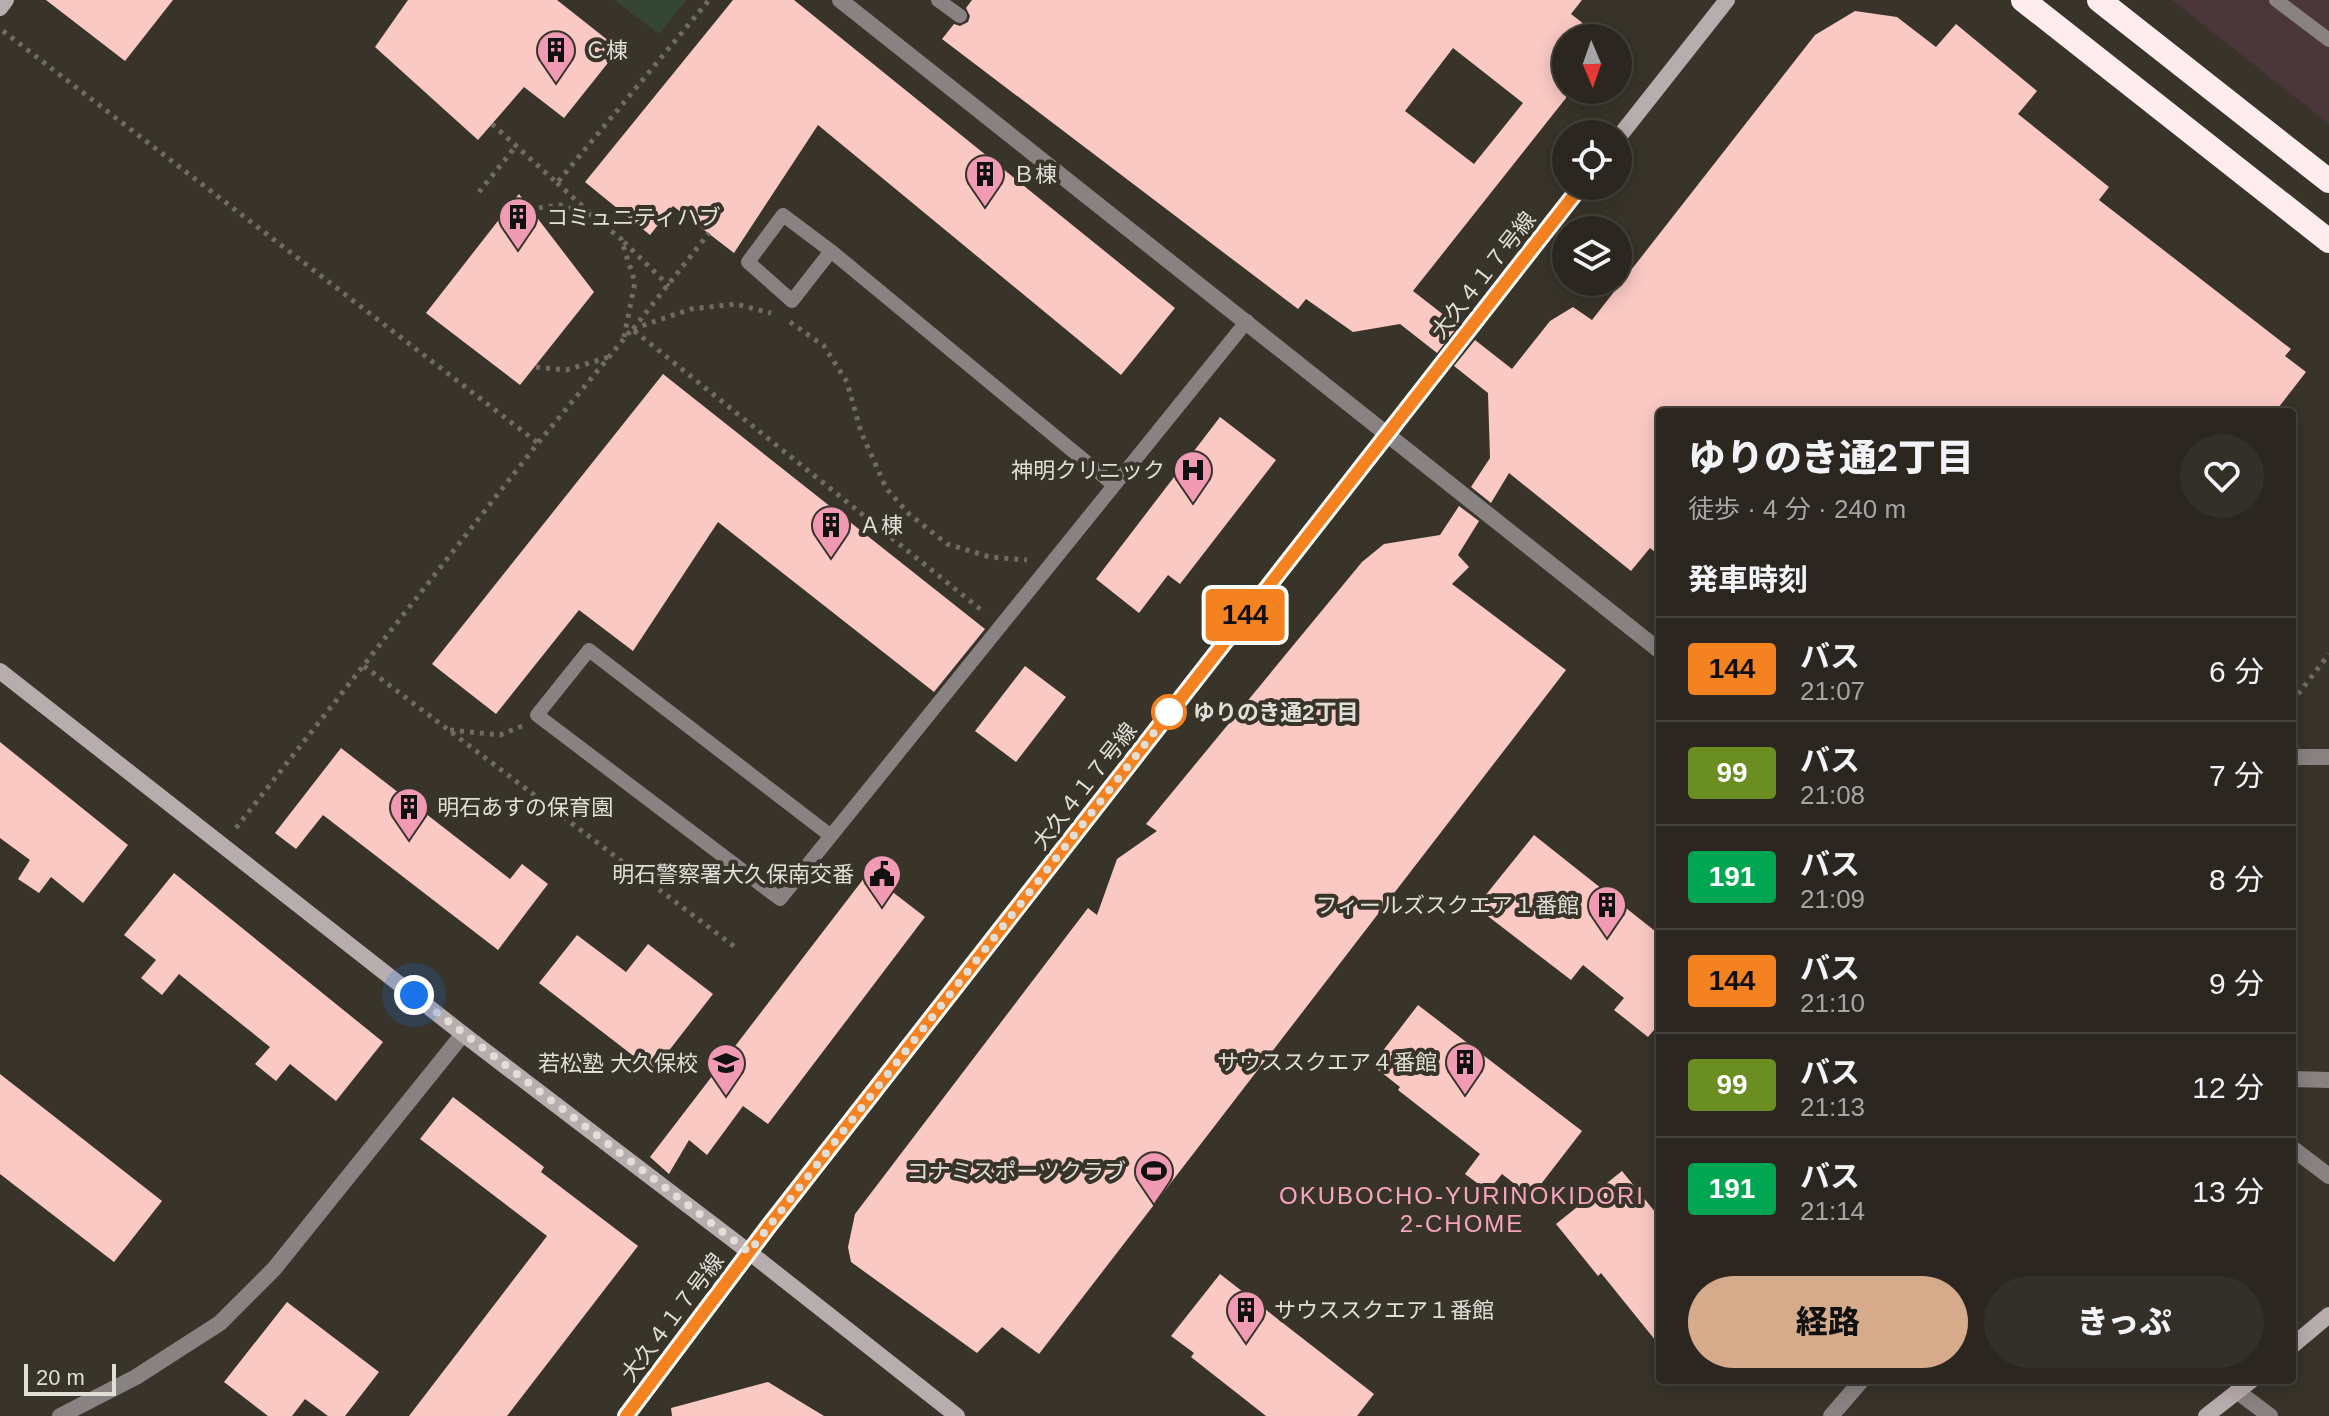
<!DOCTYPE html>
<html lang="ja">
<head>
<meta charset="utf-8">
<style>
	body { margin:0; font-family:Helvetica,"Noto Sans JP",sans-serif; background:#332f29; color:#f1f3f6; height:100vh; display:flex; flex-direction:column; font-size:30px; white-space:nowrap }
	* { box-sizing:border-box; margin:0 }
	p { font-size:26px; color:#a6a5a5 }
	.icon { flex:none; width:44px; height:44px; fill:none; stroke:currentColor; stroke-width:2; stroke-linecap:round; stroke-linejoin:round }
	.map { position:relative; flex:1; overflow:hidden }
	.side { position:absolute; left:1656px; top:408px; width:640px; height:976px; display:flex; flex-direction:column; background:#2b2720; border-radius:8px; box-shadow:0 4px 20px #0003,0 0 0 2px #47443e }
	.side>* { flex:none }
	.badge { padding:0 16px; border-radius:6px; font-size:28px; line-height:52px }
	.needle { width:52px; rotate:178deg }
	.controls { position:absolute; left:1552px; top:24px; display:grid; gap:16px }
	.controls a { display:grid; place-items:center; width:80px; height:80px; border-radius:50%; background:#2b2720; box-shadow:0 4px 20px #0003,0 0 0 2px #47443e; font-size:40px }
	.scale { position:absolute; left:24px; bottom:20px; width:92px; box-sizing:border-box; padding-left:8px; border:4px solid #e0ded7; border-top:0; font-size:22px; line-height:28px; white-space:nowrap; color:#e0ded7; -webkit-text-stroke:6px #39342a; paint-order:stroke }
	.you { position:absolute; width:40px; height:40px; margin:-20px; border:6px solid #fff; border-radius:50%; background:#1a73e8; box-shadow:0 0 0 12px #1a73e833 }
	.map>.badge { position:absolute; translate:-50% -50%; box-shadow:0 0 0 4px #fff }
	h2 { padding:0 32px; font-size:30px; line-height:72px }
	.round { display:grid; place-items:center; flex:none; width:84px; height:84px; border-radius:42px; background:#332f29 }
	.head { display:flex; align-items:center; justify-content:space-between; height:136px; padding:0 32px }
	h1 { font-size:38px; font-weight:800; line-height:60px }
	.primary-button { display:flex; gap:16px; margin-top:auto; padding:16px 32px }
	.primary-button a { flex:1; height:92px; border-radius:48px; background:#d6ab8b; color:#111; font-size:32px; font-weight:800; line-height:92px; text-align:center }
	.primary-button a+a { background:#332f29; color:#f1f3f6 }
	ul { padding:0; list-style:none }
	li { display:flex; align-items:center; gap:24px; height:104px; padding:0 32px; border-top:2px solid #47443e }
	li div { flex:1 }
	li b { display:block; font-size:30px }
	li em { font-style:normal }
	li .badge { min-width:88px; font-weight:700; text-align:center }
	.map>svg:first-child { display:block }
</style>
</head>
<body>
<div class="map">
<svg width="2329" height="1416" viewBox="0 0 2329 1416">
	<rect width="100%" height="100%" fill="#39342a"/>
	<path fill="#4a363b" d="M 2172,0 L 2329,0 L 2329,124 Z"/>
	<path fill="#364634" d="M 614,0 L 686,0 L 659,34 Z"/>
	<path fill="#fac9c4" fill-rule="evenodd" d="M 46,0 L 173,0 L 125,61 Z
		M 408,0 L 557,0 L 619,49 L 564,118 L 524,87 L 478,140 L 375,47 Z
		M 733,0 L 794,0 L 1175,308 L 1121,375 L 818,125 L 734,253 L 673,206 L 650,235 L 585,182 Z
		M 972,0 L 1582,0 L 1571,14 L 1602,38 L 1566,38 L 1566,98 L 1413,291 L 1458,326 L 1437,353 L 1400,324 L 1353,332 L 1306,299 L 1298,309 L 942,39 L 954,24 L 960,26 L 968,22 L 970,16 L 966,8 ZM 1453,48 L 1523,103 L 1474,164 L 1405,111 Z
		M 1855,11 L 1897,17 L 1936,47 L 1956,24 L 2037,91 L 2018,114 L 2109,187 L 2099,200 L 2291,349 L 2285,356 L 2306,372 L 2275,412 L 1660,412 L 1660,556 L 1650,548 L 1631,571 L 1509,473 L 1491,503 L 1471,487 L 1490,458 L 1488,393 L 1454,366 L 1475,340 L 1512,369 L 1550,321 L 1573,307 L 1592,320 L 1815,35 Z
		M 519,194 L 594,292 L 520,385 L 426,313 Z
		M 663,374 L 985,629 L 934,692 L 718,522 L 633,651 L 579,610 L 496,714 L 432,664 Z
		M 1220,417 L 1276,460 L 1180,584 L 1168,575 L 1139,613 L 1096,579 Z
		M 1459,506 L 1479,521 L 1458,555 L 1469,567 L 1452,584 L 1566,670 L 1039,1354 L 1002,1327 L 977,1353 L 851,1262 L 848,1247 L 855,1214 L 1088,908 L 1097,915 L 1117,859 L 1157,831 L 1146,824 L 1362,562 L 1384,544 L 1440,535 Z
		M 1025,666 L 1066,697 L 1016,762 L 975,731 Z
		M 0,742 L 128,845 L 83,903 L 51,877 L 39,893 L 18,879 L 30,860 L 0,838 Z
		M 341,748 L 510,879 L 522,864 L 548,884 L 498,950 L 323,815 L 296,849 L 275,833 Z
		M 1534,835 L 1660,935 L 1660,1023 L 1648,1037 L 1614,1010 L 1624,998 L 1583,965 L 1571,980 L 1476,907 Z
		M 174,873 L 383,1042 L 336,1101 L 290,1064 L 276,1081 L 255,1064 L 270,1047 L 179,974 L 162,995 L 141,978 L 156,960 L 124,935 Z
		M 868,873 L 925,917 L 768,1124 L 743,1106 L 707,1155 L 689,1140 L 669,1174 L 650,1157 Z
		M 577,935 L 626,972 L 648,944 L 713,994 L 653,1071 L 539,983 Z
		M 1418,1005 L 1582,1131 L 1531,1197 L 1502,1174 L 1488,1191 L 1465,1174 L 1480,1154 L 1398,1090 L 1400,1087 L 1372,1065 Z
		M 0,1074 L 162,1201 L 114,1262 L 0,1174 Z
		M 453,1097 L 544,1167 L 541,1172 L 638,1246 L 507,1416 L 409,1416 L 547,1236 L 420,1139 Z
		M 1622,1171 L 1660,1218 L 1660,1346 L 1601,1273 L 1598,1276 L 1556,1224 Z
		M 1220,1274 L 1374,1394 L 1357,1416 L 1266,1416 L 1191,1357 L 1194,1353 L 1171,1336 Z
		M 287,1302 L 379,1372 L 345,1416 L 328,1416 L 305,1399 L 292,1416 L 268,1416 L 224,1382 Z
		M 768,1382 L 824,1416 L 672,1416 L 671,1408 Z"/>
	<g fill="none" stroke-linecap="round" stroke-linejoin="round">
		<path stroke="#706c63" stroke-width="5" stroke-dasharray="4 6" stroke-linecap="butt" d="M 3,31 L 538,443
			M 492,124 L 557,183 L 709,0
			M 557,183 L 589,212
			M 479,192 L 516,146
			M 529,209 L 560,205 L 592,215 L 621,239 L 635,282 L 624,337
			M 624,242 L 669,286
			M 790,322 L 824,346 L 847,382 L 861,432 L 886,488 L 909,514 L 947,544 L 990,557 L 1027,560
			M 633,329 L 691,309 L 736,304 L 771,313
			M 633,329 L 709,233
			M 536,367 L 566,370 L 609,357
			M 364,666 L 735,947
			M 2292,702 L 2329,654
			M 450,730 L 500,735 L 522,726
			M 236,828 L 538,443 L 632,329 L 985,613"/>
		<path stroke="#898282" stroke-width="14" d="M 938,0 L 960,16
			M 2276,0 L 2329,40
			M 831,251 L 792,301 L 748,262 L 783,215 L 831,251 L 1114,485
			M 831,836 L 589,650 L 537,715 L 780,899 L 1247,321"/>
		<path stroke="#898282" stroke-width="16" d="M 840,0 L 1660,651
			M 2292,757 L 2329,757
			M 2292,1079 L 2329,1080
			M 2292,1148 L 2329,1176
			M 2238,1392 L 2270,1416
			M 60,1416 L 136,1377 L 220,1323 L 274,1269 L 463,1034
			M 1831,1416 L 1862,1380"/>
		<path stroke="#b8adae" stroke-width="16" d="M 0,8 L 6,0
			M 1618,138 L 1727,0
			M 0,671 L 463,1034 L 749,1252 L 957,1416
			M 2292,1346 L 2329,1315
			M 626,1416 L 749,1252 L 1581,186
			M 2206,1416 L 2252,1380"/>
		<path stroke="#feecee" stroke-width="24" d="M 2023,0 L 2329,241
			M 2099,0 L 2329,181"/>
	</g>
	<g fill="none" stroke-linecap="round" stroke-linejoin="round">
		<g stroke="#fff" stroke-width="18">
			<path id="line" d="M 626,1416 L 768,1227 L 1581,186"/>
		</g>
		<use href="#line" stroke="#f58220" stroke-width="12"/>
		<path stroke="#e0ded7" stroke-width="8" stroke-dasharray="0 14.4" d="M 414,995 L 749,1252 L 1174,707 L 1169,712"/>
	</g>
	<defs>
		<g id="building-pin" transform="scale(2)"><path d="M0 17L-7.5 6A9.5 9.5 0 1 1 7.5 6Z" fill="#f09ab4" stroke="#39342a"/><path d="M-4-6H4V6H1V3H-1V6H-4ZM-2.5-4.3h1.7v1.8h-1.7ZM.8-4.3h1.7v1.8H.8ZM-2.5-1h1.7V.8h-1.7ZM.8-1h1.7V.8H.8Z" fill="#111"/></g>
		<g id="hospital-pin" transform="scale(2)"><path d="M0 17L-7.5 6A9.5 9.5 0 1 1 7.5 6Z" fill="#f09ab4" stroke="#39342a"/><path d="M-5-5h3v3.5h4V-5h3V5h-3V1.5h-4V5h-3Z" fill="#111"/></g>
		<g id="civic-pin" transform="scale(2)"><path d="M0 17L-7.5 6A9.5 9.5 0 1 1 7.5 6Z" fill="#f09ab4" stroke="#39342a"/><path d="M-.6-6.5H3V-4.5H.6V-3L4-1V1h2V6H-6V1h2V-1L-.6-3ZM-1.2 2.5V6h2.4V2.5Z" fill="#111"/></g>
		<g id="school-pin" transform="scale(2)"><path d="M0 17L-7.5 6A9.5 9.5 0 1 1 7.5 6Z" fill="#f09ab4" stroke="#39342a"/><path d="M0-5L7-2L0 1L-7-2ZM-4 1L0 2.5L4 1V4Q0 6-4 4Z" fill="#111"/></g>
		<g id="stadium-pin" transform="scale(2)"><path d="M0 17L-7.5 6A9.5 9.5 0 1 1 7.5 6Z" fill="#f09ab4" stroke="#39342a"/><path d="M0-5a6.5 5 0 1 0 0 10a6.5 5 0 1 0 0-10ZM-3.5-1.8h7v3.6h-7Z" fill="#111"/></g>
	</defs>
	<g fill-rule="evenodd">
		<use href="#building-pin" x="556" y="50"/>
		<use href="#building-pin" x="985" y="174"/>
		<use href="#building-pin" x="518" y="217"/>
		<use href="#hospital-pin" x="1193" y="470"/>
		<use href="#building-pin" x="831" y="525"/>
		<use href="#building-pin" x="409" y="807"/>
		<use href="#civic-pin" x="882" y="874"/>
		<use href="#building-pin" x="1607" y="905"/>
		<use href="#building-pin" x="1465" y="1062"/>
		<use href="#school-pin" x="726" y="1063"/>
		<use href="#stadium-pin" x="1154" y="1171"/>
		<use href="#building-pin" x="1246" y="1310"/>
	</g>
	<circle fill="#fff" stroke="#f58220" stroke-width="4" cx="1169" cy="712" r="16"/>
	<g text-anchor="middle" stroke-width="8" stroke-linejoin="round" paint-order="stroke">
		<g font-size="22" fill="#e0ded7" stroke="#39342a" text-anchor="start">
			<text x="584" y="58">Ｃ棟</text>
			<text x="1013" y="182">Ｂ棟</text>
			<text x="546" y="225">コミュニティハブ</text>
			<text x="1165" y="478" text-anchor="end">神明クリニック</text>
			<text x="859" y="533">Ａ棟</text>
			<text x="437" y="815">明石あすの保育園</text>
			<text x="854" y="882" text-anchor="end">明石警察署大久保南交番</text>
			<text x="1579" y="913" text-anchor="end">フィールズスクエア１番館</text>
			<text x="1437" y="1070" text-anchor="end">サウススクエア４番館</text>
			<text x="698" y="1071" text-anchor="end">若松塾 大久保校</text>
			<text x="1126" y="1179" text-anchor="end">コナミスポーツクラブ</text>
			<text x="1274" y="1318">サウススクエア１番館</text>
		</g>
		<g font-size="22" fill="#e0ded7" stroke="#39342a">
			<text transform="translate(1483 275) rotate(-52)" y="8">大久４１７号線</text>
			<text transform="translate(1084 786) rotate(-52)" y="8">大久４１７号線</text>
			<text transform="translate(672 1317) rotate(-53)" y="8">大久４１７号線</text>
		</g>
		<g font-size="22" font-weight="bold" fill="#e0ded7" stroke="#39342a" text-anchor="start">
			<text x="1193" y="720">ゆりのき通2丁目</text>
		</g>
		<g font-size="24" letter-spacing="2" fill="#f7a5be" stroke="#39342a">
			<text x="1462" y="1204">OKUBOCHO-YURINOKIDORI<tspan x="1462" dy="28">2-CHOME</tspan></text>
		</g>
	</g>
</svg>
<div class="controls">
<a><svg class="needle" viewBox="-14 -14 28 28"><path d="M0-13l5 13h-10z" fill="#e53935"/><path d="M0 13l5-13h-10z" fill="#a6a5a5"/></svg></a>
<a><svg class="icon" aria-label="locate" viewBox="0 0 24 24"><circle cx="12" cy="12" r="6"/><path d="M12 2v4M12 18v4M2 12h4M18 12h4"/></svg></a>
<a><svg class="icon" aria-label="layers" viewBox="0 0 24 24"><path d="M12 4l9 5-9 5-9-5zM3 14l9 5 9-5"/></svg></a>
</div>
<div class="scale">20 m</div>
<div class="you" style="left:414px;top:995px"></div>
<b class="badge" style="left:1245px;top:615px;background:#f58220;color:#111">144</b>
<section class="side">
<div class="head"><div><h1>ゆりのき通2丁目</h1><p>徒歩 · 4 分 · 240 m</p></div><a class="round"><svg class="icon" aria-label="heart" viewBox="0 0 24 24"><path d="M12 20l-8-8c-3-5 5-10 8-4 3-6 11-1 8 4z"/></svg></a></div>
<h2>発車時刻</h2>
<ul>
<li><span class="badge" style="background:#f58220;color:#111">144</span><div><b>バス</b><p>21:07</p></div><em>6 分</em></li>
<li><span class="badge" style="background:#6b8e23;color:#fff">99</span><div><b>バス</b><p>21:08</p></div><em>7 分</em></li>
<li><span class="badge" style="background:#00a651;color:#fff">191</span><div><b>バス</b><p>21:09</p></div><em>8 分</em></li>
<li><span class="badge" style="background:#f58220;color:#111">144</span><div><b>バス</b><p>21:10</p></div><em>9 分</em></li>
<li><span class="badge" style="background:#6b8e23;color:#fff">99</span><div><b>バス</b><p>21:13</p></div><em>12 分</em></li>
<li><span class="badge" style="background:#00a651;color:#fff">191</span><div><b>バス</b><p>21:14</p></div><em>13 分</em></li>
</ul>
<div class="primary-button"><a>経路</a><a>きっぷ</a></div>
</section>
</div>
</body>
</html>
